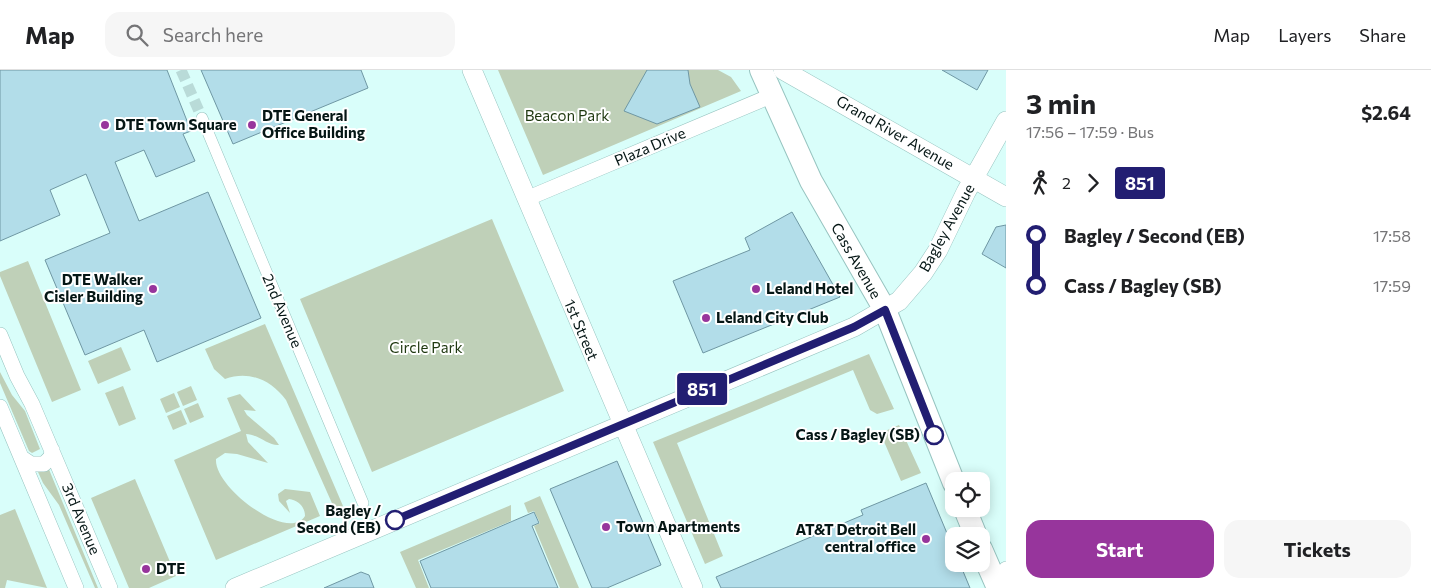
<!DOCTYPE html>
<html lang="en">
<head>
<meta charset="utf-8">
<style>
	body { margin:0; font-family:Commissioner,sans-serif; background:#f6f6f6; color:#202124; height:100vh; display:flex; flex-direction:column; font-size:19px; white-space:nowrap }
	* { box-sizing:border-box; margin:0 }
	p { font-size:16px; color:#757577 }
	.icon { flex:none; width:28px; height:28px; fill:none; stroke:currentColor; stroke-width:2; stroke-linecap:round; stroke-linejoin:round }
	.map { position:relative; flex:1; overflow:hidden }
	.details { display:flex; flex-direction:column; background:#fff; width:425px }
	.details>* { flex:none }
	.badge { padding:0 10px; border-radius:4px; font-size:18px; line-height:32px }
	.tools { position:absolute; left:945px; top:402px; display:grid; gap:10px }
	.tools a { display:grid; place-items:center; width:45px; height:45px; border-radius:10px; background:#fff; box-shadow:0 2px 12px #0003; font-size:25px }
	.map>.badge { position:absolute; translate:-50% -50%; box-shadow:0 0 0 2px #fff }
	.legs { display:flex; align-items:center; gap:8px; height:55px; padding:0 20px; font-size:16px }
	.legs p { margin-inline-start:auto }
	.headline { display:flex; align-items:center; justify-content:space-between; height:85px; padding:0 20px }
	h1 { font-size:28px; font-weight:700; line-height:38px }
	.cta { display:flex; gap:10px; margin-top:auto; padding:10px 20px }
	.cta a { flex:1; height:58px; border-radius:15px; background:#97359c; color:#fff; font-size:20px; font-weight:700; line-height:58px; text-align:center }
	.cta a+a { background:#f6f6f6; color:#202124 }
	ul { padding:0 20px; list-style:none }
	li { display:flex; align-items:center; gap:18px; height:50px; font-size:19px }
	li i { display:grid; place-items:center; width:8px; height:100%; margin:0 6px; background:currentColor }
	li i::after { content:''; width:12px; height:12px; margin:-6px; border:4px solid; border-radius:50%; background:#fff }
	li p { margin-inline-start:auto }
	li:first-child i { background:linear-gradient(#0000 50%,currentColor 0) }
	li:last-child i { background:linear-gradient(currentColor 50%,#0000 0) }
	header { display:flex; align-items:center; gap:30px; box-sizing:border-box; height:70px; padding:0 25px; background:#fff; border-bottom:1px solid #e0e0e0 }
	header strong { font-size:24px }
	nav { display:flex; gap:28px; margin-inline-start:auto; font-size:18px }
	.search { width:350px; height:45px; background:#f6f6f6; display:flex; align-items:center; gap:12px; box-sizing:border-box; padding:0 18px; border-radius:15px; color:#757577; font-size:19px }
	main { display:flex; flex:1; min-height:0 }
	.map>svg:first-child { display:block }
</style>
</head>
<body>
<header>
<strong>Map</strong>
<div class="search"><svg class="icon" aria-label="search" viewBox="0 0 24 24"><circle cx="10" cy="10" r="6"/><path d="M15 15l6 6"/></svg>Search here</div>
<nav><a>Map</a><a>Layers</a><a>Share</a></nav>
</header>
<main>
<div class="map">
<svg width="1006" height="518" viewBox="0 0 1006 518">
	<rect width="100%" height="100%" fill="#d9fefa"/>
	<path fill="#bfd0b8" d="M 498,0 L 718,0 L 731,7 L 741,21 L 543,105 Z
		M 492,149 L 564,321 L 372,402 L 300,229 Z
		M 28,191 L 81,320 L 52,332 L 0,206 L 0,202 Z
		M 265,254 L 343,436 L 335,440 L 286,330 C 271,310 249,300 225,309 L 214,299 L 205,279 Z
		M 121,277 L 131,300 L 98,314 L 88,291 Z
		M 869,284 L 894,339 L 877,344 L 870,340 L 853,300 L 677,373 L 723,486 L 705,494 L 653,372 Z
		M 0,302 L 12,325 L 25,341 L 40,379 L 32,383 L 29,381 L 0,313 Z
		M 123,316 L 136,349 L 119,356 L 105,323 Z
		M 191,316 L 197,330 L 183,336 L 177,322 Z
		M 174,323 L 180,337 L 166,343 L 160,329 Z
		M 240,324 L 256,341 L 244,340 L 247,345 L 274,368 L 279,375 C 268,376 258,364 246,364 L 248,372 L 268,393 L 237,384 L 225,383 L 216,389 C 214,418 289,473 305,446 C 305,437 298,430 289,429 L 286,431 L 290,443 L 279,431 L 278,424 L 285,419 L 310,422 L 320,446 L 216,490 L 174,390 L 241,361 L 227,328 Z
		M 198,333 L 204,347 L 190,353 L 184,339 Z
		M 181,340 L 187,354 L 173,360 L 167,346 Z
		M 899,355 L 921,403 L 901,411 L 882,367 L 885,361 Z
		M 48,397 L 98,518 L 95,518 L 59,435 L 43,413 L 38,402 Z
		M 135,409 L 176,506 L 149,518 L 129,518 L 91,428 Z
		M 540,426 L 579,518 L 560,518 L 534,456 L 540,453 L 534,441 L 528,443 L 524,433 Z
		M 511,435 L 511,451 L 418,490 L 429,518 L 416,518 L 400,482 Z
		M 15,439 L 47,518 L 7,510 L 5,518 L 0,518 L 0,445 Z"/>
	<path fill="#b2dde9" stroke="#6f97a3" d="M 0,0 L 167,0 L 191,61 L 183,64 L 195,91 L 156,107 L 144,80 L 115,92 L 139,151 L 208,122 L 261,248 L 157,292 L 144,260 L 85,285 L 45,190 L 110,163 L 86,104 L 50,120 L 60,145 L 0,171 Z
		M 201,0 L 361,0 L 368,18 L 233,74 Z
		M 647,0 L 688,0 L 690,14 L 700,37 L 657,54 L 624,41 Z
		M 942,0 L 988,0 L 977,20 Z
		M 792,142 L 840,227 L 703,283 L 673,211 L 750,180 L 745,168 Z
		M 1006,155 L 1006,198 L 982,184 L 996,157 Z
		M 617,391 L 661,495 L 607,518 L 592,518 L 550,419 Z
		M 926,413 L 954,480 L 954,494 L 960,494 L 970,518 L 721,518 L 716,507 L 863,445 L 861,440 Z
		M 534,442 L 539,453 L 532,456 L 558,518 L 431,518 L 420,491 Z
		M 361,502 L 369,505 L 374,518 L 324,518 Z"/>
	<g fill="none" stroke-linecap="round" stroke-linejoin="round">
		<path stroke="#b9dbd8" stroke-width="11" stroke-dasharray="11 5.5" stroke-linecap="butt" d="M 181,0 L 202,48"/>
		<g stroke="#97c4c0" stroke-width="12">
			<path id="pedestrian" d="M 202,48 L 363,433"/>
		</g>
		<g stroke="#97c4c0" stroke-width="16">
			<path id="minor" d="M 526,129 L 773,25
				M 0,265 L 17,306 L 32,334 L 110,518
				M 0,337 L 76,518
				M 22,388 L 31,394 L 44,394 L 51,387 L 52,380
				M 996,515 L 1006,499"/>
		</g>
		<g stroke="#97c4c0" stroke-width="20">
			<path id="tertiary" d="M 472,0 L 693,518
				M 783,0 L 1006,127
				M 235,518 L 854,257 L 899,231 L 923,203 L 938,180 L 966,122 L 1006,51"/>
		</g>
		<g stroke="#97c4c0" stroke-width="24">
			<path id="primary" d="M 761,0 L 811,111 L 885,240 L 954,413
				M 965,439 L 976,466
				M 981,479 L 998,518"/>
		</g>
		<use href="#pedestrian" stroke="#fff" stroke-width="11"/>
		<use href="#minor" stroke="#fff" stroke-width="15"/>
		<use href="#tertiary" stroke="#fff" stroke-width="19"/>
		<use href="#primary" stroke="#fff" stroke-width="22"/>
	</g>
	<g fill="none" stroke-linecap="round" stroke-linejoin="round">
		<g stroke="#fff" stroke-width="11">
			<path id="line-1" d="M 395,450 L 854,257 L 885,240 L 934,365"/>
		</g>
		<use href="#line-1" stroke="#221e72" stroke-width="8"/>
	</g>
	<g fill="#97359c" stroke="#fff" stroke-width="2">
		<circle cx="105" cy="55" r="5"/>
		<circle cx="252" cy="55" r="5"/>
		<circle cx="153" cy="219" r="5"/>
		<circle cx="756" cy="219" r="5"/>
		<circle cx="706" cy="248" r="5"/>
		<circle cx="606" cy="457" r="5"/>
		<circle cx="926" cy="469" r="5"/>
		<circle cx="146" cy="499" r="5"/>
	</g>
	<g fill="#fff" stroke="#221e72" stroke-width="2.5">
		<circle cx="934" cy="365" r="9"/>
		<circle cx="395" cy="450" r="9"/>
	</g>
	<g text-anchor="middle" stroke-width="4" stroke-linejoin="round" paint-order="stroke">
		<g font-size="15" font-weight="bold" fill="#051615" stroke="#fff" text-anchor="start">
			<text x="262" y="51">DTE General<tspan x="262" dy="17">Office Building</tspan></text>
			<text x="115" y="60">DTE Town Square</text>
			<text x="143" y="215" text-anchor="end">DTE Walker<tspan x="143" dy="17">Cisler Building</tspan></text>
			<text x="766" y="224">Leland Hotel</text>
			<text x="716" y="253">Leland City Club</text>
			<text x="616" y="462">Town Apartments</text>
			<text x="916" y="465" text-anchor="end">AT&amp;T Detroit Bell<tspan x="916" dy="17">central office</tspan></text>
			<text x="156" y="504">DTE</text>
		</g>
		<g font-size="15" fill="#1f3810" stroke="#fff">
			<text x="567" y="51">Beacon Park</text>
			<text x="426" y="283">Circle Park</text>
		</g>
		<g font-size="15" fill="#051615" stroke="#fff">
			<text transform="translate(895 63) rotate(30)" y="5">Grand River Avenue</text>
			<text transform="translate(650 77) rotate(-23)" y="5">Plaza Drive</text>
			<text transform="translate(947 158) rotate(-61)" y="5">Bagley Avenue</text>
			<text transform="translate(856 191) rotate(60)" y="5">Cass Avenue</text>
			<text transform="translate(282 241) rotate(67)" y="5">2nd Avenue</text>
			<text transform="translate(581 260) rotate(67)" y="5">1st Street</text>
			<text transform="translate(81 449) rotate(67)" y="5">3rd Avenue</text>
		</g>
		<g font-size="15" font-weight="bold" fill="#051615" stroke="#fff" text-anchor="end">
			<text x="920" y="370">Cass / Bagley (SB)</text>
			<text x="381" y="446">Bagley /<tspan x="381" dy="17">Second (EB)</tspan></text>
		</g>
	</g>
</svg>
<div class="tools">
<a><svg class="icon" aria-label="locate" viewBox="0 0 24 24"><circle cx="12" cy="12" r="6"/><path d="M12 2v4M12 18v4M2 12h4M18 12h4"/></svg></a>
<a><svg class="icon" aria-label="layers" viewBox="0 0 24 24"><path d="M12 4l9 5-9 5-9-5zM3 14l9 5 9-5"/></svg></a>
</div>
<b class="badge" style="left:702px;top:319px;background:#221e72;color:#fff">851</b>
</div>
<section class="details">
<div class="headline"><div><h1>3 min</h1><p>17:56 – 17:59 · Bus</p></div><b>$2.64</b></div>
<div class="legs"><svg class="icon" aria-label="walk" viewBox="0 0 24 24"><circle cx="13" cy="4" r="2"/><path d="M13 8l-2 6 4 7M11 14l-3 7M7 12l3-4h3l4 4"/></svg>2<svg class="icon" aria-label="forward" viewBox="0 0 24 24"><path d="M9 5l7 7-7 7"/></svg><b class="badge" style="background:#221e72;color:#fff">851</b></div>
<ul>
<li><i style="color:#221e72"></i><b>Bagley / Second (EB)</b><p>17:58</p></li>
<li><i style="color:#221e72"></i><b>Cass / Bagley (SB)</b><p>17:59</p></li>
</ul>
<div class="cta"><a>Start</a><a>Tickets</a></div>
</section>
</main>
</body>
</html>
